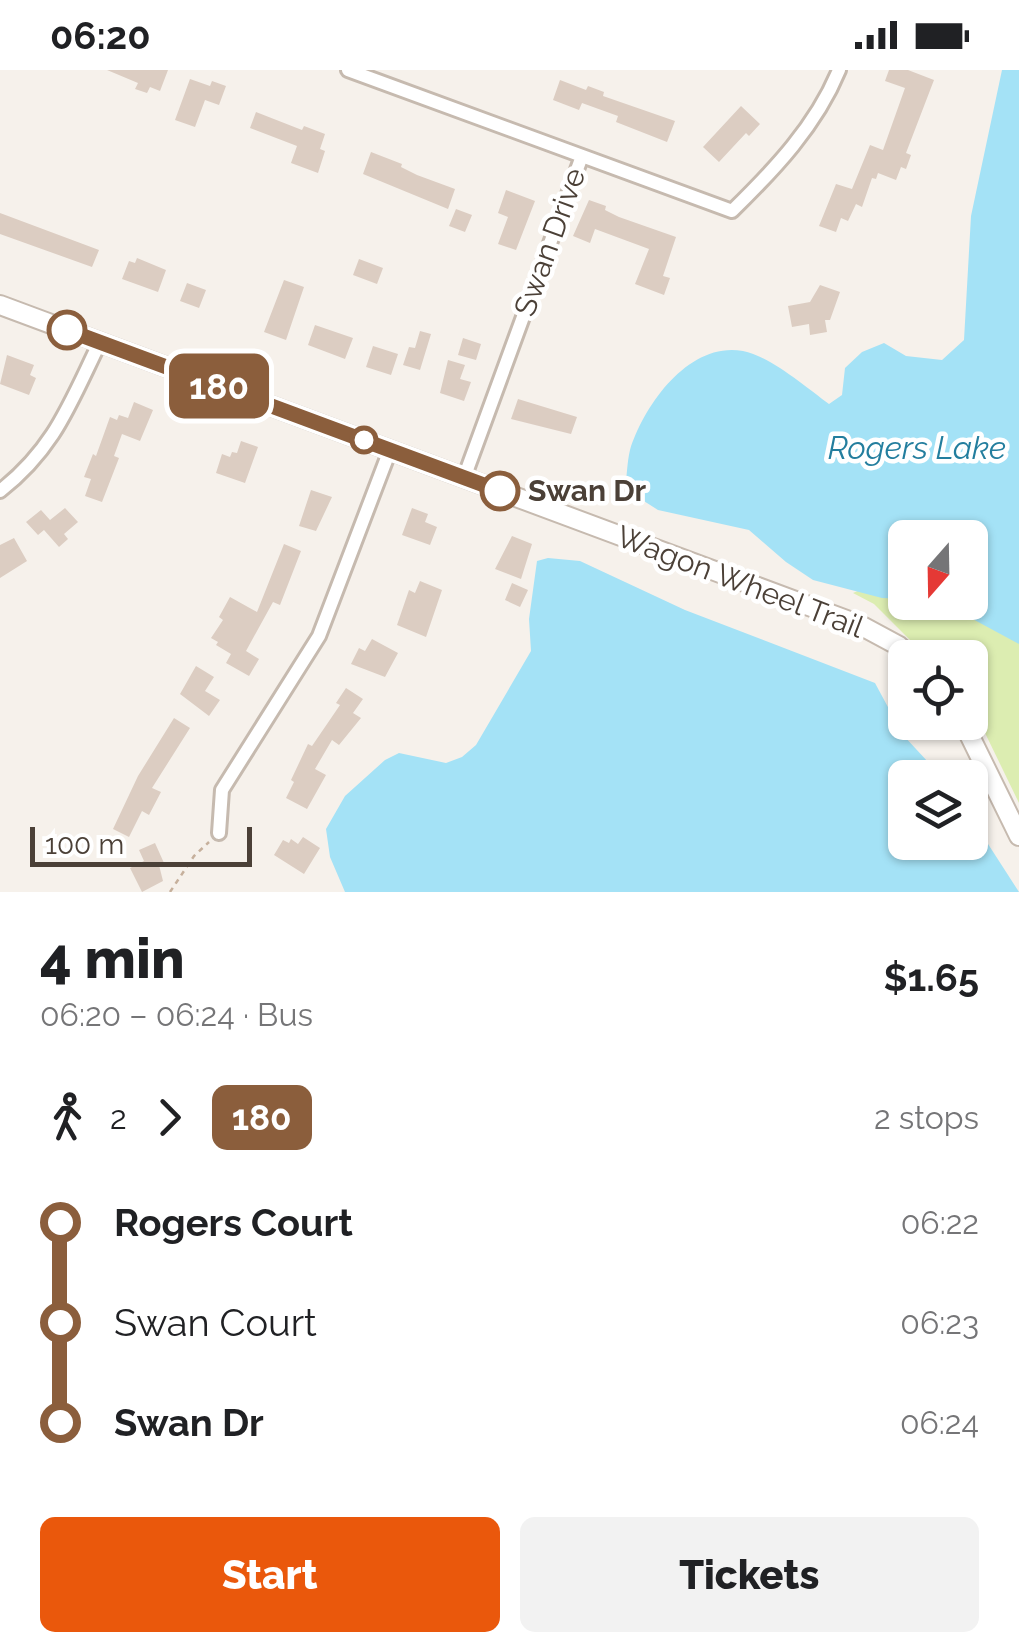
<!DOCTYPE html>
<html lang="en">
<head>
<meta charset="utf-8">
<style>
	body { margin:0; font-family:Raleway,sans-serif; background:#f2f2f2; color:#202124; height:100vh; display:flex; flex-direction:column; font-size:38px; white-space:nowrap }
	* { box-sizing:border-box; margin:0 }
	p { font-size:32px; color:#757577 }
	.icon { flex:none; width:55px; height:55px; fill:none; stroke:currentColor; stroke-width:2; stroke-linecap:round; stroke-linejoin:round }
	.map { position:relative; height:822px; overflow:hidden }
	.side { display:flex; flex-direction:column; background:#fff; flex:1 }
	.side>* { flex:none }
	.badge { padding:0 20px; border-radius:15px; font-size:35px; line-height:65px }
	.needle { width:65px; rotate:200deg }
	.controls { position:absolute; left:888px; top:450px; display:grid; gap:20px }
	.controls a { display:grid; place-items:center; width:100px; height:100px; border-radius:15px; background:#fff; box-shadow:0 2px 8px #0004; font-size:50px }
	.scale { position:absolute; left:30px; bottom:25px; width:222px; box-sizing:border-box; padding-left:10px; border:5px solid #4b4037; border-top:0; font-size:28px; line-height:35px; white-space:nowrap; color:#4b4037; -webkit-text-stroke:8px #fff; paint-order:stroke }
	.map>.badge { position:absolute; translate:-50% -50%; box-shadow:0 0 0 5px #fff }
	.legs { display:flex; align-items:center; gap:15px; height:110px; padding:0 40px; font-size:32px }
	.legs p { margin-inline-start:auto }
	.summary { display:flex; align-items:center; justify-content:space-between; height:170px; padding:0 40px }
	h1 { font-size:55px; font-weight:800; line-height:75px }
	.cta { display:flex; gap:20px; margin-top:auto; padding:20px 40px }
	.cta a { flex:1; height:115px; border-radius:15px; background:#ea580c; color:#fff; font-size:40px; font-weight:800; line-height:115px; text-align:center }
	.cta a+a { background:#f2f2f2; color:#202124 }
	ul { padding:0 40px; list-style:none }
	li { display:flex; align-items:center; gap:35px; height:100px; font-size:38px }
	li i { display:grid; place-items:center; width:15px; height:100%; margin:0 12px; background:currentColor }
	li i::after { content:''; width:25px; height:25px; margin:-12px; border:8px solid; border-radius:50%; background:#fff }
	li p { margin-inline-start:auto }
	li:first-child i { background:linear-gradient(#0000 50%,currentColor 0) }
	li:last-child i { background:linear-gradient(currentColor 50%,#0000 0) }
	.status { display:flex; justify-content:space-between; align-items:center; height:70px; padding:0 50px; background:#fff; direction:ltr }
	.status svg { height:28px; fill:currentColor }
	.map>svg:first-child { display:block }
</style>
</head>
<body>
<div class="status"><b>06:20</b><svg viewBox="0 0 49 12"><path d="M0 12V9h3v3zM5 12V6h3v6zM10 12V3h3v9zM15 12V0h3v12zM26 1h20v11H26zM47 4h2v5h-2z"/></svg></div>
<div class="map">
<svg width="1019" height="822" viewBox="0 0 1019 822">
	<rect width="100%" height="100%" fill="#f6f1eb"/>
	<path fill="#dcedb1" d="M 905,501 L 905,532 L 970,532 L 1019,549 L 1019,733 L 970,632 L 970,588 L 927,587 L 874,534 L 853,523 Z"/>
	<path fill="#a4e2f6" d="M 1002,0 L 1019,0 L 1019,574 L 943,533 L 970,532 L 970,468 L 905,468 L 905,529 L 882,528 L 813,510 L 786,492 L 749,460 L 658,440 L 625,419 C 627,407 627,392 630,380 C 644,335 689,271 743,281 C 770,286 807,318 829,334 L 842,325 L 845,298 L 862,282 L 884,273 L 906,286 L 942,290 L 964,270 L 971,146 Z
		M 548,488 L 580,491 L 685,540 L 875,613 L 903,665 L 942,707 L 905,708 L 905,772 L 970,772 L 970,746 L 1019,822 L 345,822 L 330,787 L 326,759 L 345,726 L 385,690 L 399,683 L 446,693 L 462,687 L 476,675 L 531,581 L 529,549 L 537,491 Z"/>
	<path fill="#dccdc2" d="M 107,0 L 168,0 L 160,21 L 150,17 L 147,23 L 135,19 L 138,13 Z
		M 889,0 L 908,0 L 934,10 L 906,83 L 911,85 L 906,99 L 901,97 L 896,110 L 878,103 L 876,109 L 872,108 L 862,137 L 856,134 L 848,151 L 841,148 L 836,162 L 819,156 L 836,114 L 852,119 L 870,75 L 883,80 L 905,18 L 885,11 Z
		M 190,9 L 210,16 L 212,11 L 226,16 L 219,35 L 205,30 L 195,57 L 175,50 Z
		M 560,10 L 586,20 L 588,16 L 604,22 L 603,26 L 675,51 L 667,72 L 616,52 L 618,46 L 582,33 L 579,40 L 553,30 Z
		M 741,36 L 760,54 L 749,66 L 746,63 L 719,92 L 703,77 Z
		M 256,42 L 302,60 L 304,56 L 325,64 L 320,79 L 325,81 L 318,103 L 291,93 L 297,76 L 250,58 Z
		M 371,82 L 402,94 L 401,97 L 417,105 L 455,119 L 448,139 L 363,104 Z
		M 506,120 L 535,131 L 516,180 L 498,174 L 508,147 L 498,143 Z
		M 589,130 L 606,136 L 605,140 L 619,147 L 676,167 L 663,206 L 670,208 L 664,225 L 635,214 L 649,179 L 595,159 L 590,173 L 573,166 Z
		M 456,139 L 472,145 L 465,162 L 449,156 Z
		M 0,143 L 99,180 L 92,197 L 0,164 Z
		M 137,188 L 166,200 L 158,222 L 122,209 L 129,191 L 135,193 Z
		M 359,189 L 383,198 L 377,214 L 353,205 Z
		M 284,210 L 304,217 L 286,270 L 264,262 Z
		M 187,213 L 206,220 L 199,238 L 180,231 Z
		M 820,215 L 840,222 L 830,250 L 825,250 L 827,262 L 810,265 L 809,254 L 792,257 L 788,236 L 810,232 Z
		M 315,255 L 353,268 L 345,289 L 308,275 Z
		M 420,261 L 431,264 L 420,300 L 403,295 L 409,277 L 415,278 Z
		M 463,268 L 481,274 L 476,290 L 458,285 Z
		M 373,276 L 398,284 L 391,305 L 366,297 Z
		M 7,285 L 34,295 L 30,305 L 36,308 L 29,325 L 0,314 Z
		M 448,290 L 465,295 L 460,309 L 471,312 L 464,331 L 440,323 Z
		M 518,329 L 577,347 L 571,364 L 511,349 Z
		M 134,332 L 153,340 L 140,371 L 122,364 L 114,386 L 119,388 L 102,432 L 85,426 L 91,409 L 84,407 L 93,384 L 96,386 L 110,347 L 117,350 L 119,345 L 128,348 Z
		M 241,371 L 258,377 L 245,413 L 216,403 L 222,384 L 230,387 L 232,382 L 237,383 Z
		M 311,420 L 332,427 L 316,461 L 299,456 Z
		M 65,438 L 78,452 L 64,464 L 68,469 L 59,477 L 44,460 L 38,465 L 26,452 L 41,440 L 50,450 Z
		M 412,438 L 428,444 L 425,452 L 437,457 L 430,475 L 402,465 Z
		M 512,466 L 532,474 L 521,509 L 495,499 Z
		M 14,468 L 27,491 L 0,508 L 0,475 Z
		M 284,474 L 301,481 L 280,535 L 273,532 L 246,581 L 259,589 L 249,606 L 226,593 L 231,584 L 216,575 L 218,572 L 211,568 L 223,550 L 219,547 L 230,527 L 257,542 Z
		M 420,511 L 442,520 L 426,567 L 397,555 L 409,520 L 415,523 Z
		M 512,513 L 528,520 L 520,537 L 505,530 Z
		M 372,569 L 398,583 L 385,607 L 351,594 L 359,578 L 365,581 Z
		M 196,596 L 214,607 L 205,621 L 220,630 L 209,646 L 180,624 Z
		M 346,618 L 363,629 L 353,643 L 361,648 L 339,675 L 332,670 L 315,699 L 326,705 L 307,739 L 286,728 L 294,712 L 291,710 L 308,674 L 312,676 L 340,635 L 336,633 Z
		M 174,648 L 190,658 L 152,718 L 161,722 L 149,745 L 142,741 L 129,767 L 113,759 L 138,706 Z
		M 303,767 L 320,778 L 304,804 L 274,785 L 283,770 L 289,773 L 291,769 L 298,774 Z
		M 155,773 L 164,793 L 159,795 L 163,811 L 142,822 L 130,798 L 144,791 L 139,780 Z"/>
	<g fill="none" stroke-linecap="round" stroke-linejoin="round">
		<g stroke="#c6baaf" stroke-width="18">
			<path id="minor" d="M 348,0 L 732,141 C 774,100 816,56 839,0
				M 464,408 L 582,86
				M 0,421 C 55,378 70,333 100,272
				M 219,763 L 222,720 L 319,566 L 390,380"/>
		</g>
		<g stroke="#c6baaf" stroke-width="22">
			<path id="tertiary" d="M 0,235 L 860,555 L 899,576 L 913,588
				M 963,652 L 1019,766"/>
		</g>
		<path stroke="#c6b09c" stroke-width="2.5" stroke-dasharray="5 5" stroke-linecap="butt" d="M 170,822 L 194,786 L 209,772"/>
		<use href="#minor" stroke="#fff" stroke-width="12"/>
		<use href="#tertiary" stroke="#fff" stroke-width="18"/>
	</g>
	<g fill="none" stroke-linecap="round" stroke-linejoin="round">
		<g stroke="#fff" stroke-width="22">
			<path id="line-1" d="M 67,260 L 500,421"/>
		</g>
		<use href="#line-1" stroke="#8b5e3c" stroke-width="15"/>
	</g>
	<g fill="#fff" stroke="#8b5e3c" stroke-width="5">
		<circle cx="67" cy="260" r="18"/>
		<circle cx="364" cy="370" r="12"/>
		<circle cx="500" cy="421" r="18"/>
	</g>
	<g text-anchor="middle" stroke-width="9" stroke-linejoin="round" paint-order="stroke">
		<g font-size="30" fill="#4b4037" stroke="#fff">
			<text transform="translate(550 172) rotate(-70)" y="10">Swan Drive</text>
			<text transform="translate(740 512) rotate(21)" y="10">Wagon Wheel Trail</text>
		</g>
		<g font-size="30" font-weight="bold" fill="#4b4037" stroke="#fff" text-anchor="start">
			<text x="528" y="431">Swan Dr</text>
		</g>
		<g font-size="32" font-style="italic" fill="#237e9e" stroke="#fff">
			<text x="917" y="389">Rogers Lake</text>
		</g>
	</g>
</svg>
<div class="controls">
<a><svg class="needle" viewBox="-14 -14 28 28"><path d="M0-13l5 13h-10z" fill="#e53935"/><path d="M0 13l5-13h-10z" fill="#757577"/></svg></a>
<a><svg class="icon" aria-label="locate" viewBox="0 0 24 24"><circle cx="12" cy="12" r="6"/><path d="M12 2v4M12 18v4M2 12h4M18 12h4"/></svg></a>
<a><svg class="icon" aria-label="layers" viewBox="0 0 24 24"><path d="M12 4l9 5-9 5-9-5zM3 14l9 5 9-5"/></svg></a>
</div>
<div class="scale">100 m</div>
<b class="badge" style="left:219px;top:316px;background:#8b5e3c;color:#fff">180</b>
</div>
<section class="side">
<div class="summary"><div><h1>4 min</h1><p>06:20 – 06:24 · Bus</p></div><b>$1.65</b></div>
<div class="legs"><svg class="icon" aria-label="walk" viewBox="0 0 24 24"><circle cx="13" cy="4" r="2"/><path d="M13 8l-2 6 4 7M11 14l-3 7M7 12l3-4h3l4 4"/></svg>2<svg class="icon" aria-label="forward" viewBox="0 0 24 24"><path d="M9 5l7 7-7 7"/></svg><b class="badge" style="background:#8b5e3c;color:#fff">180</b><p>2 stops</p></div>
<ul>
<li><i style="color:#8b5e3c"></i><b>Rogers Court</b><p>06:22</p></li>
<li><i style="color:#8b5e3c"></i><span>Swan Court</span><p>06:23</p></li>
<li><i style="color:#8b5e3c"></i><b>Swan Dr</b><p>06:24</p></li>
</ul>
<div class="cta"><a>Start</a><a>Tickets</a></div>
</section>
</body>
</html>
